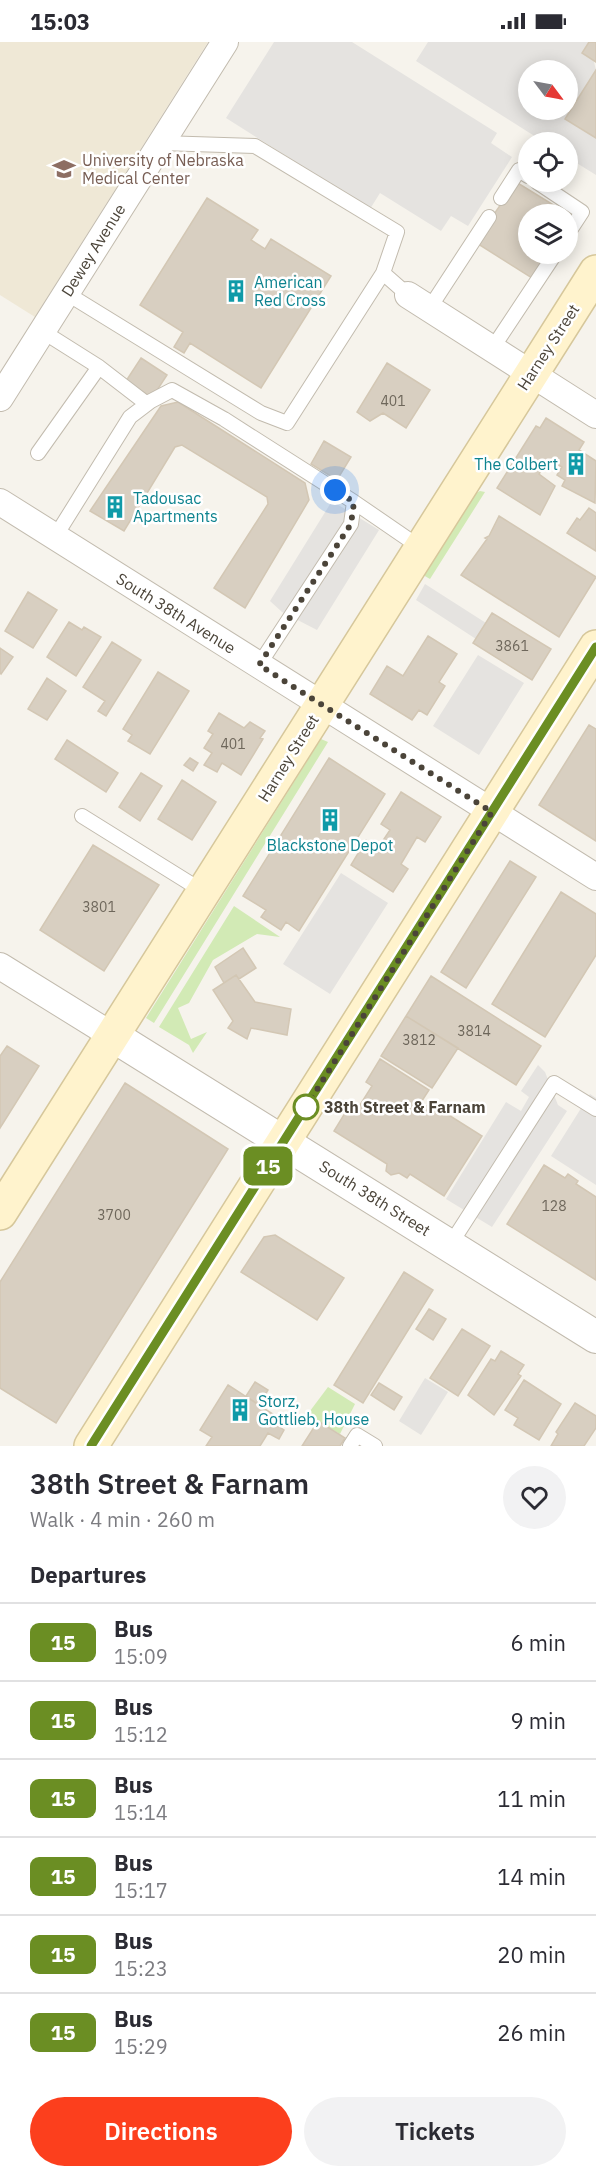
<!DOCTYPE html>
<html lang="en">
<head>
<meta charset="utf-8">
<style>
	body { margin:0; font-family:"IBM Plex Sans",sans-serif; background:#f2f2f3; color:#2b2b33; height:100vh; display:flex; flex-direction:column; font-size:22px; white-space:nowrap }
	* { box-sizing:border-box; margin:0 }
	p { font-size:20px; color:#7c7c81 }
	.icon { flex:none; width:33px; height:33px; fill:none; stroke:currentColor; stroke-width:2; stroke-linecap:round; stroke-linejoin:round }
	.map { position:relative; height:1404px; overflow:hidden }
	.side { display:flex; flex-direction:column; background:#fff; flex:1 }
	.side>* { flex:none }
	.badge { padding:0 12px; border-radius:9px; font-size:21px; line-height:39px }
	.needle { width:39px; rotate:122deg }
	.buttons { position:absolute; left:518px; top:18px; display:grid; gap:12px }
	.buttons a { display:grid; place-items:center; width:60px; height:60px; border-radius:50%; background:#fff; box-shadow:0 3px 15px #0003; font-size:30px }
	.you { position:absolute; width:30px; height:30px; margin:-15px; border:4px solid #fff; border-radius:50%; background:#1a73e8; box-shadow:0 0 0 9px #1a73e833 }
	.map>.badge { position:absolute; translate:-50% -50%; box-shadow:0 0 0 3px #fff }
	h2 { padding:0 30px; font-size:22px; line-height:54px }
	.round { display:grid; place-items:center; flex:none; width:63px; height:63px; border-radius:32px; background:#f2f2f3 }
	.summary { display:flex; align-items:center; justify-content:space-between; height:102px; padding:0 30px }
	h1 { font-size:28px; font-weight:600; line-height:45px }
	.action { display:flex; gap:12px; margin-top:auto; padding:12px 30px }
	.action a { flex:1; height:69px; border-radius:36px; background:#fc3f1d; color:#fff; font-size:24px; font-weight:600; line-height:69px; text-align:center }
	.action a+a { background:#f2f2f3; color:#2b2b33 }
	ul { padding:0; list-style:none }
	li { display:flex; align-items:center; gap:18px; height:78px; padding:0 30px; border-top:2px solid #e1e1e2 }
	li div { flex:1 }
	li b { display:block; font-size:22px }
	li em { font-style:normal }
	li .badge { min-width:66px; font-weight:700; text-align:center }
	.status { display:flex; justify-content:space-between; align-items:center; height:42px; padding:0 30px; background:#fff; direction:ltr }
	.status svg { height:16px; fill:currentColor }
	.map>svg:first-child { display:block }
</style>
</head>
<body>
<div class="status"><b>15:03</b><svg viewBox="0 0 49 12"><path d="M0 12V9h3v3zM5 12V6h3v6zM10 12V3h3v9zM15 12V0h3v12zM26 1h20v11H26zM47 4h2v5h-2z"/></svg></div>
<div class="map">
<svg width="596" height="1404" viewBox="0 0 596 1404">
	<rect width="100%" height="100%" fill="#f6f3ec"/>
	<path fill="#efe8d6" d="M 0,0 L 208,0 L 35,275 L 0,253 Z"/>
	<path fill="#d2eab5" d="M 480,449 L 485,450 L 430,537 L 423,533 L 474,452 Z
		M 321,697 L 328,700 L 154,981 L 146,976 Z
		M 234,864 L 280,895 L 257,892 L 213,918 L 189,961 L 178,966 L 191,997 L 207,990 L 193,1011 L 189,1003 L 159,985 Z
		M 328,1345 L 355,1362 L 340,1392 L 307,1373 Z"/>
	<path fill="#e5e3e0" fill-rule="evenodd" d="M 274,0 L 352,0 L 497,91 L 491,101 L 512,115 L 468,184 L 451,174 L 441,189 L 380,151 L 370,167 L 226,76 Z
		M 428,0 L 589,0 L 596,28 L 566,77 L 596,96 L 596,133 L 567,115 L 567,100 L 544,100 L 416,19 ZM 528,28 L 567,28 L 567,68 L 528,68 Z
		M 332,459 L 379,488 L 317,588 L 282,570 L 270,559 Z
		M 425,542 L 486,581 L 476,597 L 416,558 Z
		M 478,613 L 524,641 L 479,713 L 433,684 Z
		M 341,831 L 388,861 L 330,952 L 283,922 Z
		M 538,1023 L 545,1030 L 558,1063 L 567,1069 L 492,1185 L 446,1157 L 506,1060 L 521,1069 L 529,1055 L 521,1049 Z
		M 590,1052 L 596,1056 L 596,1143 L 551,1114 Z
		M 425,1336 L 448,1350 L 421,1393 L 399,1379 Z"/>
	<path fill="#d8cfc1" stroke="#d3c7b4" stroke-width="1.5" d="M 589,0 L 596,0 L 596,20 L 582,11 Z
		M 596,28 L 596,96 L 565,77 Z
		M 516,140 L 560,167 L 556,172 L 528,172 L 528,212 L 547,212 L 532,236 L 475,200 Z
		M 207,156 L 258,188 L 251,198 L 265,207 L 271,197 L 331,234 L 261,346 L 190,301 L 184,311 L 174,305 L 183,290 L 140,263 Z
		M 141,316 L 167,333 L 152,356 L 126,339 Z
		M 387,321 L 430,348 L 406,386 L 383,371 L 370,379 L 357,370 Z
		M 178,360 L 305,441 L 309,458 L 245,566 L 214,546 L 268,462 L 267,455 L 182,403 L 175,405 L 124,489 L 90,469 L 161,364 Z
		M 546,376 L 584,400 L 579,408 L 596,419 L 595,461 L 562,444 L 565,438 L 557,433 L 562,425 L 549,417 L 539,432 L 555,444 L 540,473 L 497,446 L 536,384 L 540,386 Z
		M 324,399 L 351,415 L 337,438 L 311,422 Z
		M 589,466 L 596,471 L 596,509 L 567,491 L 577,476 L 580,478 Z
		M 499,474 L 596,535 L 559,595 L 461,533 L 487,497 L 485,496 L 489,494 Z
		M 28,550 L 57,568 L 33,606 L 5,589 Z
		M 492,571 L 551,607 L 532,638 L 473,601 Z
		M 69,580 L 82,588 L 84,585 L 101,595 L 76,634 L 47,615 Z
		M 428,594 L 457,612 L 439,640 L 445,644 L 427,673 L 419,668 L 412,678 L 370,652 L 387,624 L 403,634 Z
		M 112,600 L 141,618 L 106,674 L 98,669 L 105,659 L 83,645 Z
		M 0,606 L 13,615 L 1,632 L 0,631 Z
		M 158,630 L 189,649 L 150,712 L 128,699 L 132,693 L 123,687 Z
		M 47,636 L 66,649 L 47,678 L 28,667 Z
		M 219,671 L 244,686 L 250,680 L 265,689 L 260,696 L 263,697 L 241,733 L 222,721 L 217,730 L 204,723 L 212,711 L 204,706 L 213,692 L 208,689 Z
		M 589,683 L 596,687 L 596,799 L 539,763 Z
		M 67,698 L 118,731 L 106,750 L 55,717 Z
		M 190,716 L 198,721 L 193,729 L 184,723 Z
		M 329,716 L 385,752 L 299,889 L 286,880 L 281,888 L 261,875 L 266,868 L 243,854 Z
		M 141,731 L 162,744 L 140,779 L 119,765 Z
		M 182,738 L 216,760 L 192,798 L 158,777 Z
		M 401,750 L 441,775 L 425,800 L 417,795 L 401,822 L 408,827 L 393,850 L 351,823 L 366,798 L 378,806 L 390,788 L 381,782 Z
		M 93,803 L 159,843 L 104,929 L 40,888 Z
		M 510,819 L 536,835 L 466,946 L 441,930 Z
		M 561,850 L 596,872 L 596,913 L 545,995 L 492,962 Z
		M 243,906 L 256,926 L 239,937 L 236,933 L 224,941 L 215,925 Z
		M 236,933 L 255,960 L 291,967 L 287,993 L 251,986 L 247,997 L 228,986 L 233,979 L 213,948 Z
		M 431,934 L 541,1004 L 516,1043 L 406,974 Z
		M 406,974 L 458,1006 L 432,1046 L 381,1014 Z
		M 7,1004 L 39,1024 L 0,1086 L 0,1014 Z
		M 380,1017 L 429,1048 L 416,1068 L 420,1071 L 425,1063 L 433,1068 L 436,1065 L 482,1094 L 444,1154 L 410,1132 L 407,1136 L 399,1131 L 391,1133 L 386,1129 L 387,1122 L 334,1089 L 348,1066 L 355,1071 L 372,1044 L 366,1040 Z
		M 125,1041 L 228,1107 L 56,1381 L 0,1346 L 0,1240 Z
		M 544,1123 L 565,1136 L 568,1132 L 578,1139 L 576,1142 L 596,1155 L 596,1238 L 507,1182 Z
		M 275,1193 L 344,1236 L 317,1278 L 241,1230 L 264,1195 Z
		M 404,1230 L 433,1248 L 363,1361 L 334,1343 Z
		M 429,1267 L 446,1277 L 433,1298 L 416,1287 Z
		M 462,1287 L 490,1304 L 458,1354 L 430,1336 Z
		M 501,1309 L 524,1323 L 518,1332 L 521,1334 L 494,1373 L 468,1353 L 491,1317 L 495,1319 Z
		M 524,1338 L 561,1362 L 539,1398 L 514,1383 L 518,1376 L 505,1368 Z
		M 255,1340 L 268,1348 L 259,1363 L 246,1354 Z
		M 379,1341 L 402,1355 L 394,1368 L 371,1353 Z
		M 228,1343 L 282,1378 L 278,1384 L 284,1388 L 279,1397 L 268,1391 L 260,1404 L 206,1404 L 212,1395 L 200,1388 Z
		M 575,1361 L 596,1374 L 596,1386 L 584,1404 L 551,1404 L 558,1392 L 556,1390 Z
		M 318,1379 L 345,1396 L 340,1404 L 302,1404 Z"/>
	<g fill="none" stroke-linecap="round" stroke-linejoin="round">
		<g stroke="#c2bbae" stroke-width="16">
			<path id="service" d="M 161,101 L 255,104 L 397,190 L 383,231 L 408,253
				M 537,140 L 582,170 L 567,193
				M 501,156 L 519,128 L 528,134
				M 66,251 L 261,371 L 287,381 L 383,231
				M 429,267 L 489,175
				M 42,289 L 99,325
				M 492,307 L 555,212
				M 38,411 L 99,325 L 147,362
				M 354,460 L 421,506
				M 55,495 L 130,375 L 151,359 L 172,348 L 224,377 L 354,460 L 351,482 L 259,623
				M 82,774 L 204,850
				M 450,1203 L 554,1041 L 596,1067
				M 350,1404 L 357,1393 L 375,1404"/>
		</g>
		<g stroke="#c2bbae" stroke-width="28">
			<path id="minor" d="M 408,253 L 596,373
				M 0,356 L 225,0
				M 0,460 L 596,835
				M 0,924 L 113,994"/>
		</g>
		<g stroke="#c2bbae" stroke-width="34">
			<path id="tertiary" d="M 113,994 L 596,1295"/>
		</g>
		<g stroke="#d6c79b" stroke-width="36">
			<path id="secondary" d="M 0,1171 L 596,230
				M 91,1404 L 596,605"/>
		</g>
		<use href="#service" stroke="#fff" stroke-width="14"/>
		<use href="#minor" stroke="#fff" stroke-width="26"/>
		<use href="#tertiary" stroke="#fff" stroke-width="32"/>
		<use href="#secondary" stroke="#fff3cd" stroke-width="33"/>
	</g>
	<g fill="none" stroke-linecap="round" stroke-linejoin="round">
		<g stroke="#fff" stroke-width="14">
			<path id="line" d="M 91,1404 L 596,605"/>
		</g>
		<use href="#line" stroke="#6b8e23" stroke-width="9"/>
		<path stroke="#4b4439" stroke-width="6" stroke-dasharray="0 10.8" d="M 306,1065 L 492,770 L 259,623 L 351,482 L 354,460 L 335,448"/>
	</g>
	<defs>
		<g id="university-bare" transform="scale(1.8)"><path d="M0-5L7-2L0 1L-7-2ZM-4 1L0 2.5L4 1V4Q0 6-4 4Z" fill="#8d6e63" stroke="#fff" stroke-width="2.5" paint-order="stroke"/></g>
		<g id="building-bare" transform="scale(1.8)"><path d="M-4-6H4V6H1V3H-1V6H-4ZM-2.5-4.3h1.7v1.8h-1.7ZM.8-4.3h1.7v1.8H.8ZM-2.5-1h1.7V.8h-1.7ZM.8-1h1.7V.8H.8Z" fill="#0f9aa8" stroke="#fff" stroke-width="2.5" paint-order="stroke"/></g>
	</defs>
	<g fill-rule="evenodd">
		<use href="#university-bare" x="64" y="127"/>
		<use href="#building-bare" x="236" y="249"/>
		<use href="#building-bare" x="576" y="422"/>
		<use href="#building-bare" x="115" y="465"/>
		<use href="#building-bare" x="330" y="778"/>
		<use href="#building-bare" x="240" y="1368"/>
	</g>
	<circle fill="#fff" stroke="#6b8e23" stroke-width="3" cx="306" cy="1065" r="12"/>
	<g text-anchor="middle" stroke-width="5" stroke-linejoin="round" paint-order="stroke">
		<g font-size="14" fill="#6e675b">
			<text x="393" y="364">401</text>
			<text x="512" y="609">3861</text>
			<text x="233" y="707">401</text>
			<text x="99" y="870">3801</text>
			<text x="474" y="994">3814</text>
			<text x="419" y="1003">3812</text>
			<text x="554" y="1169">128</text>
			<text x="114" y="1178">3700</text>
		</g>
		<g font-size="16" fill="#785e54" stroke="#fff" text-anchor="start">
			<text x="82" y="124">University of Nebraska<tspan x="82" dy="18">Medical Center</tspan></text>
		</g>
		<g font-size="16" fill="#4b4439" stroke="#fff">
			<text transform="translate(93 208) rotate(-58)" y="6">Dewey Avenue</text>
			<text transform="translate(548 305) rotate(-57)" y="6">Harney Street</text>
			<text transform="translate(176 571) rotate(32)" y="6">South 38th Avenue</text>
			<text transform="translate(288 716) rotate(-58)" y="6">Harney Street</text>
			<text transform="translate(375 1156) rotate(32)" y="6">South 38th Street</text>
		</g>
		<g font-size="16" fill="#0d838f" stroke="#fff" text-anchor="start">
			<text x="254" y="246">American<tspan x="254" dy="18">Red Cross</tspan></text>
			<text x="558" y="428" text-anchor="end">The Colbert</text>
			<text x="133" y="462">Tadousac<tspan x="133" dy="18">Apartments</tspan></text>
			<text x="330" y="809" text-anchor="middle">Blackstone Depot</text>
			<text x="258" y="1365">Storz,<tspan x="258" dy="18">Gottlieb, House</tspan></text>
		</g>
		<g font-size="16" font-weight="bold" fill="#4b4439" stroke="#fff" text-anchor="start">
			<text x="324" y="1071">38th Street &amp; Farnam</text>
		</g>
	</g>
</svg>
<div class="buttons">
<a><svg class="needle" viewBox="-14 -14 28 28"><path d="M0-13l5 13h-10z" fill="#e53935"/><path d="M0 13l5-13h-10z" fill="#7c7c81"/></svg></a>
<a><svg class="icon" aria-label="locate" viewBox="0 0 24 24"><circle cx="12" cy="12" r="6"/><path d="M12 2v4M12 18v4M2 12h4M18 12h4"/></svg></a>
<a><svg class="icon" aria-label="layers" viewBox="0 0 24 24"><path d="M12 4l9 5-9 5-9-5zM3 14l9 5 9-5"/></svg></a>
</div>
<div class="you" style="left:335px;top:448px"></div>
<b class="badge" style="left:268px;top:1124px;background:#6b8e23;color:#fff">15</b>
</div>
<section class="side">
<div class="summary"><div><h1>38th Street &amp; Farnam</h1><p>Walk · 4 min · 260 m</p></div><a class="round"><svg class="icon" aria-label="heart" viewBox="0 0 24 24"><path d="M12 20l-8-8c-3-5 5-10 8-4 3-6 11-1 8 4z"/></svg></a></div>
<h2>Departures</h2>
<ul>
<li><span class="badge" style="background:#6b8e23;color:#fff">15</span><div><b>Bus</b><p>15:09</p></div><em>6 min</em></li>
<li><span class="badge" style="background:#6b8e23;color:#fff">15</span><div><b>Bus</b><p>15:12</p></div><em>9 min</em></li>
<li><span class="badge" style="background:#6b8e23;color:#fff">15</span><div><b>Bus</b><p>15:14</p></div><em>11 min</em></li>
<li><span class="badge" style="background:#6b8e23;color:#fff">15</span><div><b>Bus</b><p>15:17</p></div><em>14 min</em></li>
<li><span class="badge" style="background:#6b8e23;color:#fff">15</span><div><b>Bus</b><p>15:23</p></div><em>20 min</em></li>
<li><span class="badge" style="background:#6b8e23;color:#fff">15</span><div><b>Bus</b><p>15:29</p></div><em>26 min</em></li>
</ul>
<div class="action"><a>Directions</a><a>Tickets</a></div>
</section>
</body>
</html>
